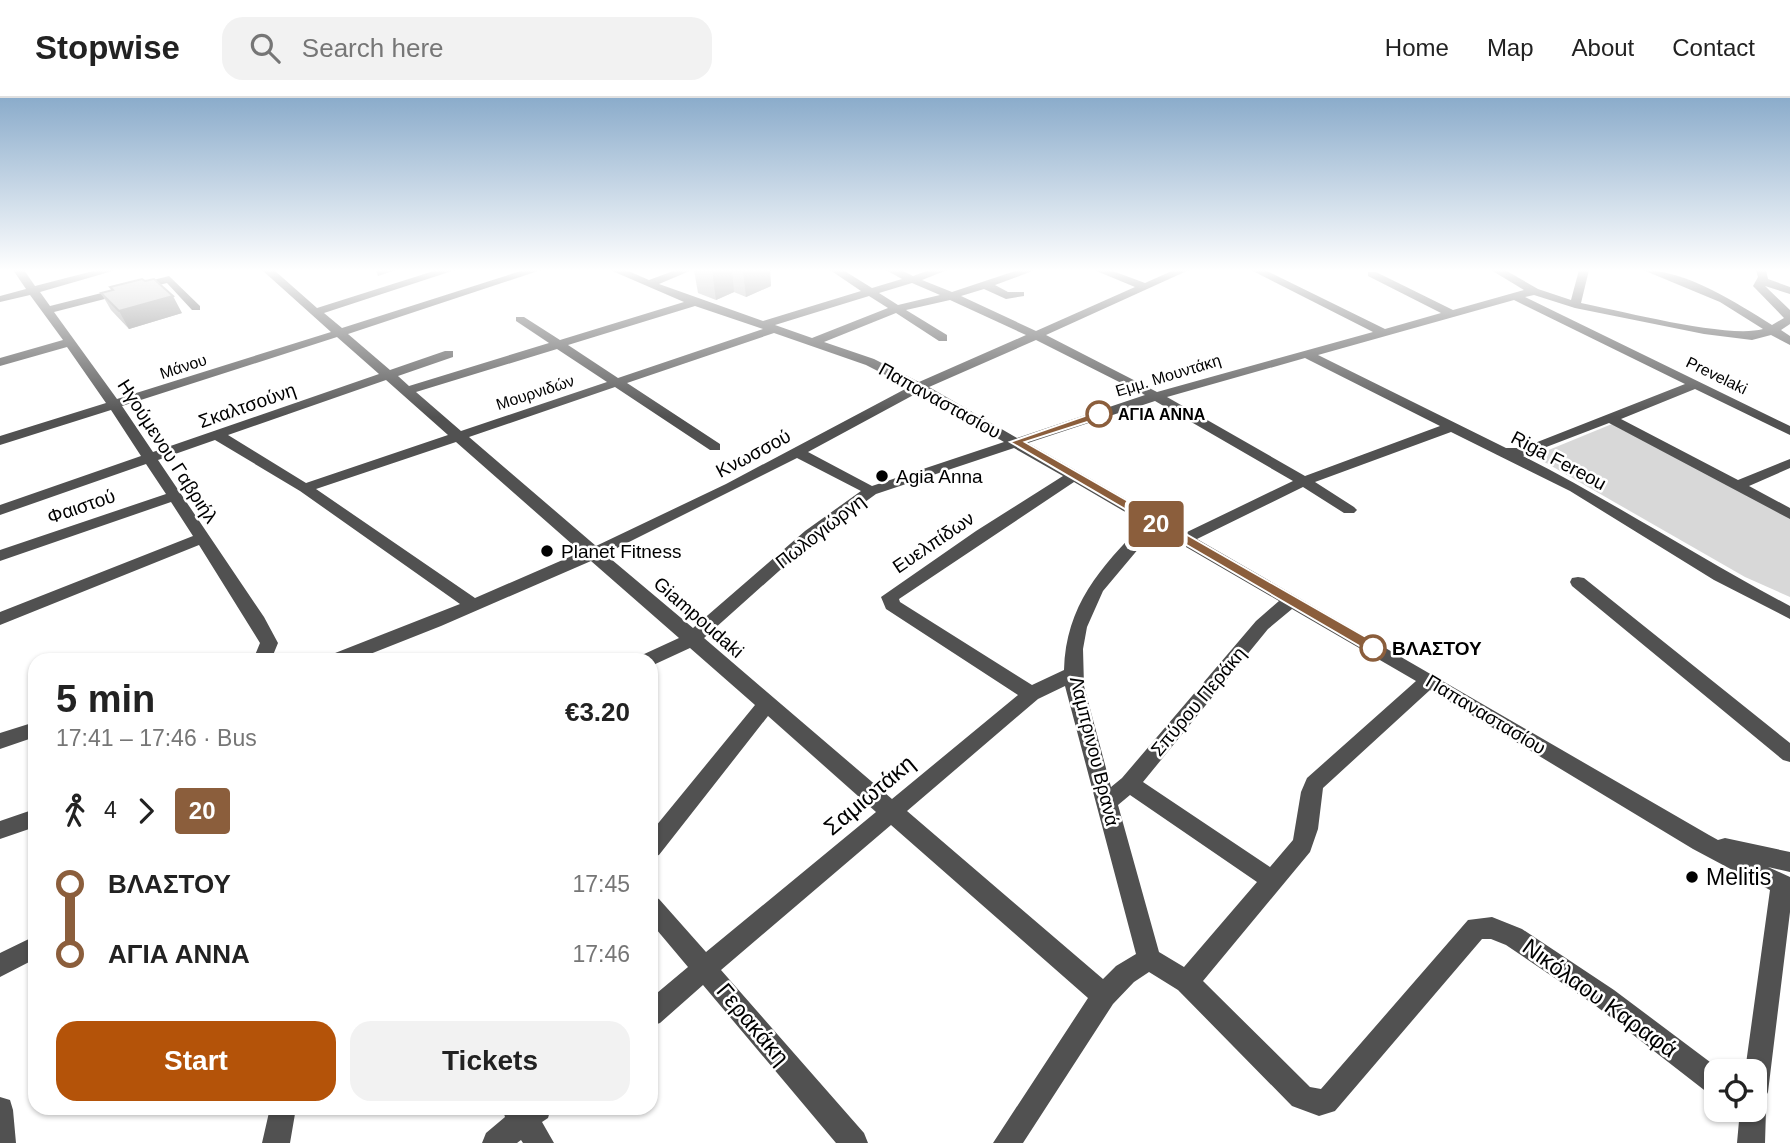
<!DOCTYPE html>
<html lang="en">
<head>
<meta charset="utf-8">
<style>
	body { margin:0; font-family:Helvetica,sans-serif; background:#f2f2f2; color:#222; height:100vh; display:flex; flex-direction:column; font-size:26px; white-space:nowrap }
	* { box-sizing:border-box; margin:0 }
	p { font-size:23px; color:#767676 }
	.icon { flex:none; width:38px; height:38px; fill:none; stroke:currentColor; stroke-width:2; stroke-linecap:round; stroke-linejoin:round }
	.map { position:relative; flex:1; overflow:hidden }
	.drawer { position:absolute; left:28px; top:555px; width:630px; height:462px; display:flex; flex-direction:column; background:#fff; border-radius:21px; box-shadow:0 2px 5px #0004 }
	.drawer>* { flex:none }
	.badge { padding:0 14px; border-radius:5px; font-size:24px; line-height:46px }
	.controls { position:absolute; left:1704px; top:961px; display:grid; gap:14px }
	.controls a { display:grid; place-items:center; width:63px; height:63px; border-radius:14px; background:#fff; box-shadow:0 2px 5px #0004; font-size:35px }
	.map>.badge { position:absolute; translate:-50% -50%; box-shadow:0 0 0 4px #fff }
	.legs { display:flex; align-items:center; gap:10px; height:77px; padding:0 28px; font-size:23px }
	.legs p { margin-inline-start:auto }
	.head { display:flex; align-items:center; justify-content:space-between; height:119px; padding:0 28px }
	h1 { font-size:38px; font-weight:800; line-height:52px }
	.button { display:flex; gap:14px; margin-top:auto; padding:14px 28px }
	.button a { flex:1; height:80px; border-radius:21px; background:#b45309; color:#fff; font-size:28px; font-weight:800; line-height:80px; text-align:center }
	.button a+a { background:#f2f2f2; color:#222 }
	ul { padding:0 28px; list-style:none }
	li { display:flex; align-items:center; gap:24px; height:70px; font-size:26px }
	li i { display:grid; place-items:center; width:10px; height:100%; margin:0 9px; background:currentColor }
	li i::after { content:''; width:18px; height:18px; margin:-9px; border:5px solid; border-radius:50%; background:#fff }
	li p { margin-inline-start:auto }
	li:first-child i { background:linear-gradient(#0000 50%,currentColor 0) }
	li:last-child i { background:linear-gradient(currentColor 50%,#0000 0) }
	header { display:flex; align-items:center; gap:42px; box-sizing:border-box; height:98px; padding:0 35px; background:#fff; border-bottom:2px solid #e0e0e0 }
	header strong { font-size:33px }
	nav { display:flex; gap:38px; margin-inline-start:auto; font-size:24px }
	.search { width:490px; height:63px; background:#f2f2f2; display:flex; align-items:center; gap:18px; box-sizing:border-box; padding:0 24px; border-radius:21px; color:#767676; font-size:26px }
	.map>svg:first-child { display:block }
</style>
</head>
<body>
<header>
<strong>Stopwise</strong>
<div class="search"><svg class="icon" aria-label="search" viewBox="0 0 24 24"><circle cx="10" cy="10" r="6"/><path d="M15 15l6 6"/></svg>Search here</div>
<nav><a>Home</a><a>Map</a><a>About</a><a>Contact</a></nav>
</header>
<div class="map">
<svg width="1790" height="1045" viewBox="0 0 1790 1045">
	<rect width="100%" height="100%" fill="#fff"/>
	<path fill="#d8d8d8" d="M 1612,326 L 1790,420 L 1790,499 L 1745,479 L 1534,358 Z"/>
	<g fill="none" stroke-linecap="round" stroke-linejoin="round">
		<path fill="#515151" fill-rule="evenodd" d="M 13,172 L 24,172 L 35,188 L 97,172 L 116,172 L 40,194 L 50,208 L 169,178 L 200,208 L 200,212 L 192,212 L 167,185 L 54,214 L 117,301 L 331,234 L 262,172 L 274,172 L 317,210 L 437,172 L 455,172 L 324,215 L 342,230 L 524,172 L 541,172 L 348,236 L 390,272 L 445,253 L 453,253 L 453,259 L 398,278 L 409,288 L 549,245 L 516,223 L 516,219 L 524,219 L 560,242 L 684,204 L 610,172 L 626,172 L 649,182 L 676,172 L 692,172 L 659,186 L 763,223 L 861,193 L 830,172 L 843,172 L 872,190 L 902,181 L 886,172 L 901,172 L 913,178 L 929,172 L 947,172 L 922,182 L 952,194 L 1018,172 L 1035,172 L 995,187 L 1008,194 L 1024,194 L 1024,198 L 1006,201 L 984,191 L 961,198 L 1036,233 L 1135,189 L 1094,172 L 1110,172 L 1145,185 L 1174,172 L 1189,172 L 1046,237 L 1157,294 L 1373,234 L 1251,172 L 1265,172 L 1385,231 L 1441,215 L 1368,178 L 1368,174 L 1376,174 L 1453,212 L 1524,192 L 1491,172 L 1505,172 L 1538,191 L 1571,202 L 1579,172 L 1589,172 L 1581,205 C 1622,213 1728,241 1763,231 L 1720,204 L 1643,172 C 1686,172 1737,205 1772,227 L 1784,220 L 1753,188 L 1758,179 L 1756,172 L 1766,172 L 1768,181 L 1790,189 L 1790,196 L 1765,188 L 1790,212 L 1790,226 L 1781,232 L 1790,238 L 1790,247 L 1771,237 L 1752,242 L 1704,236 L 1575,210 L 1534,197 L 1525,199 L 1790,328 L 1790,337 L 1695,291 L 1621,321 L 1738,382 L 1790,361 L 1790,370 L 1749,388 L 1790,410 L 1790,421 L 1609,325 L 1523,358 C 1614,404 1699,460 1790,508 L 1790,521 L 1714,482 L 1570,393 L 1451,334 L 1315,384 L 1354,409 L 1357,412 L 1354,415 L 1344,415 L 1303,389 L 1197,441 L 1709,737 L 1718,742 L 1725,740 L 1790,754 L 1790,774 L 1768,769 L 1790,779 L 1790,814 L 1768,994 L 1763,1004 L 1766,1012 L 1765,1045 L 1737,1045 L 1740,1012 L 1755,1012 L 1755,973 L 1745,973 L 1770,792 L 1693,751 L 1430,592 L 1323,690 L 1318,731 L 1310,754 L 1203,883 L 1310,989 L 1321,991 L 1468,822 L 1492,819 L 1522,831 L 1614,892 L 1722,973 L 1717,973 L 1717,999 L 1708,995 L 1596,908 L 1506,847 L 1491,841 L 1482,841 L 1335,1013 L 1319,1018 L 1292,1008 L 1178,892 L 1149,874 L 1134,884 L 1113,906 L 1023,1045 L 993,1045 L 1088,900 L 891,727 L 721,872 L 864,1035 L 868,1045 L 836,1045 L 703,887 L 660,925 L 651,928 L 651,900 L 688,869 L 651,825 L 651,798 L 659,801 L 706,854 L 876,714 L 768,618 L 659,757 L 651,759 L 651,734 L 755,607 L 690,550 L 651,568 L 651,562 L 639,562 L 642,557 L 679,540 L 591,463 L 441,528 L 355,562 L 327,562 L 330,557 L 460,506 L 300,393 L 215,342 L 158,362 L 264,519 L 278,545 L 271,562 L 253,562 L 260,545 L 199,447 L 0,527 L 0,514 L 193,438 L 171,404 L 0,463 L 0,452 L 166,396 L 146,366 L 0,417 L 0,407 L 141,358 L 111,312 L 0,347 L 0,338 L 106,305 L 67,249 L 0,268 L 0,260 L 63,242 L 30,197 L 0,204 L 0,198 L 26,191 ZM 912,185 L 940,197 L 898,207 L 879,195 ZM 869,198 L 888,210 L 812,240 L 775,227 ZM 950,202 L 1026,237 L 919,284 L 874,261 L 824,244 L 896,215 L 939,243 L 947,243 L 947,237 L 906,212 ZM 1514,202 L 1685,286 L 1522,350 L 1506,350 L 1318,257 ZM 695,208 L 763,231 L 618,280 L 568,247 ZM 774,235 L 866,267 L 909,289 L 726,386 L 596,448 L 469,339 L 615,289 L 710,352 L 720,352 L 720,346 L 627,285 ZM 337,239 L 379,276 L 153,354 L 122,308 ZM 1036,242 L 1145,297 L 1017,340 L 929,289 ZM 557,251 L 607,284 L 461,333 L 416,294 ZM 1305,260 L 1440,328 L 1305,378 L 1167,299 ZM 386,282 L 448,337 L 306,385 L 228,337 ZM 919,294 L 1004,344 L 872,388 L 808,354 ZM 1155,303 L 1293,383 L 1185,435 L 1028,345 ZM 456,344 L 581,454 L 475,500 L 316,391 ZM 1014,350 L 1063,378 L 976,433 L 881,499 L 886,511 L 1018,597 L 892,701 L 704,540 L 817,439 L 876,396 ZM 797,360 L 861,393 L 805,433 L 693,530 L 605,456 ZM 1074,384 L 1144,425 C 1100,470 1066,507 1064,572 L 1032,587 L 900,504 L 899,501 ZM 1155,431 L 1279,503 L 1256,523 L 1122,680 L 1111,689 L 1084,588 L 1083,551 L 1087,529 L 1103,493 ZM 1292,511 L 1416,583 L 1307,680 L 1301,694 L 1293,742 L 1270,769 L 1143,684 L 1268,531 ZM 1065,588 L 1136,856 L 1116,868 L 1103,881 L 907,713 L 1038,601 ZM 1130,697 L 1257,784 L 1184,869 L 1159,854 L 1118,707 Z
			M 1578,479 L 1584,480 L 1790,645 L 1790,664 L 1783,662 L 1572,488 L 1570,484 L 1572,480 Z
			M 35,624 L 35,639 L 0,651 L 0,635 Z
			M 35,711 L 35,729 L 0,741 L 0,723 Z
			M 35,838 L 35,861 L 0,879 L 0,855 Z
			M 0,999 L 10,1002 L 13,1012 L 16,1045 L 0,1045 Z
			M 270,1010 L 296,1010 L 290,1045 L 262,1045 Z
			M 502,1010 L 551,1010 L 548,1020 L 542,1024 L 554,1045 L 523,1045 L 521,1042 L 517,1045 L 482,1045 L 486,1035 L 505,1019 Z"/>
	</g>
	<path fill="#a5a5a5" d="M 694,172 L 770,172 L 771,188 L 746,199 L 734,194 L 716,202 L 698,195 Z
		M 110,189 L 182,215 L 129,231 L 111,212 L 101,195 L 112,192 Z"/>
	<path fill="#868686" d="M 376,172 L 396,172 L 378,178 Z
		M 712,172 L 732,172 L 734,194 L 716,202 Z
		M 743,172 L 770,172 L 771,188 L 746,199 Z
		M 173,198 L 182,215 L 129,231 L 119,213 Z"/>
	<path fill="#c0c0c0" stroke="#868686" stroke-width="2" d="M 142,181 L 145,183 L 154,181 L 173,198 L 119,213 L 101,195 L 113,192 L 110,189 Z"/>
	<linearGradient id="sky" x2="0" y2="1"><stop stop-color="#8baccb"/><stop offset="0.54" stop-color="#fff"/><stop offset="1" stop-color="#fff" stop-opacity="0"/></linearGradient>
	<rect width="1790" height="319" fill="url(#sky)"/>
	<path fill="#8b5e3c" stroke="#fff" stroke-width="2" d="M 1099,313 L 1104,316 L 1103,319 L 1025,344 L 1378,546 L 1378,553 L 1368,553 L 1010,344 Z"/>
	<g fill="#fff" stroke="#8b5e3c" stroke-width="3.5">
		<circle cx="1099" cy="316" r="12"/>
		<circle cx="1373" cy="550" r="12"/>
	</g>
	<g fill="#000" stroke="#fff" stroke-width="2.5">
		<circle cx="882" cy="378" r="7"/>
		<circle cx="547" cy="453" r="7"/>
		<circle cx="1692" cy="779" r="7"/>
	</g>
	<g text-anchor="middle" stroke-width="5" stroke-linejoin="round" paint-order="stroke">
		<g font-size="16" fill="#000" stroke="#fff">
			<text transform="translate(183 268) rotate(-18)" y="6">Μάνου</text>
			<text transform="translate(1168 277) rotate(-17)" y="6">Εμμ. Μουντάκη</text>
			<text transform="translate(1717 277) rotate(26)" y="6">Prevelaki</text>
			<text transform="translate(535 294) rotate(-18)" y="6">Μουρνιδών</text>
		</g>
		<g font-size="16" font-weight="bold" fill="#000" stroke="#fff" text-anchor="start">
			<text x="1118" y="322">ΑΓΙΑ ΑΝΝΑ</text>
		</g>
		<g font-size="19" fill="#000" stroke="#fff">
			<text transform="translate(940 302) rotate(29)" y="7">Παπαναστασίου</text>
			<text transform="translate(247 307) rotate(-19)" y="7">Σκαλτσούνη</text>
			<text transform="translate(168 353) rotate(57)" y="7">Ηγούμενου Γαβριήλ</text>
			<text transform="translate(753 355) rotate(-28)" y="7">Κνωσσού</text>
			<text transform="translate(1559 362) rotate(28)" y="7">Riga Fereou</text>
			<text transform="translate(81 408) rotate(-19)" y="7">Φαιστού</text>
			<text transform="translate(820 433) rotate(-38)" y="7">Πωλογιώργη</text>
			<text transform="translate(933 444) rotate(-34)" y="7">Ευελπίδων</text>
			<text transform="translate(699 519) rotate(41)" y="7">Giampoudaki</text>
			<text transform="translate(1198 603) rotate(-50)" y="7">Σπύρου Περάκη</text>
			<text transform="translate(1486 616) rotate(31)" y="7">Παπαναστασίου</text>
			<text transform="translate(1095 653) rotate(76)" y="7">Λαμπρινου Βρανά</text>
		</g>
		<g font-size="19" fill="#000" stroke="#fff" text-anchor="start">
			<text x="896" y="385">Agia Anna</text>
			<text x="561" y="460">Planet Fitness</text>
		</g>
		<g font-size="19" font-weight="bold" fill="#000" stroke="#fff" text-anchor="start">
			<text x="1392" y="557">ΒΛΑΣΤΟΥ</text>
		</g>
		<g font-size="23" fill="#000" stroke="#fff">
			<text transform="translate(869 697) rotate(-40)" y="8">Σαμιωτάκη</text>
			<text transform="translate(1600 900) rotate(36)" y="8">Νικόλαου Καραφά</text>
			<text transform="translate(753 926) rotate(50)" y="8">Γερακάκη</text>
		</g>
		<g font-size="23" fill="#000" stroke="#fff" text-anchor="start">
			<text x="1706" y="787">Melitis</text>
		</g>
	</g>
</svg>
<div class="controls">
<a><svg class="icon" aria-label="locate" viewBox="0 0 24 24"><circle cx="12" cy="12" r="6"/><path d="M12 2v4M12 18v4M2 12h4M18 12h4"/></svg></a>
</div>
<b class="badge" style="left:1156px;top:426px;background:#8b5e3c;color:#fff">20</b>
<section class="drawer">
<div class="head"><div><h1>5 min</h1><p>17:41 – 17:46 · Bus</p></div><b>€3.20</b></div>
<div class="legs"><svg class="icon" aria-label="walk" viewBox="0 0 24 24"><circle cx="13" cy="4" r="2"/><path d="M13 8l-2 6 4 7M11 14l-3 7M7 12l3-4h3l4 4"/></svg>4<svg class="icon" aria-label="forward" viewBox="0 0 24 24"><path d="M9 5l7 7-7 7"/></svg><b class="badge" style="background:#8b5e3c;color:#fff">20</b></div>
<ul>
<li><i style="color:#8b5e3c"></i><b>ΒΛΑΣΤΟΥ</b><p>17:45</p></li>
<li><i style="color:#8b5e3c"></i><b>ΑΓΙΑ ΑΝΝΑ</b><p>17:46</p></li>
</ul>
<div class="button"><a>Start</a><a>Tickets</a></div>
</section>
</div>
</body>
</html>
